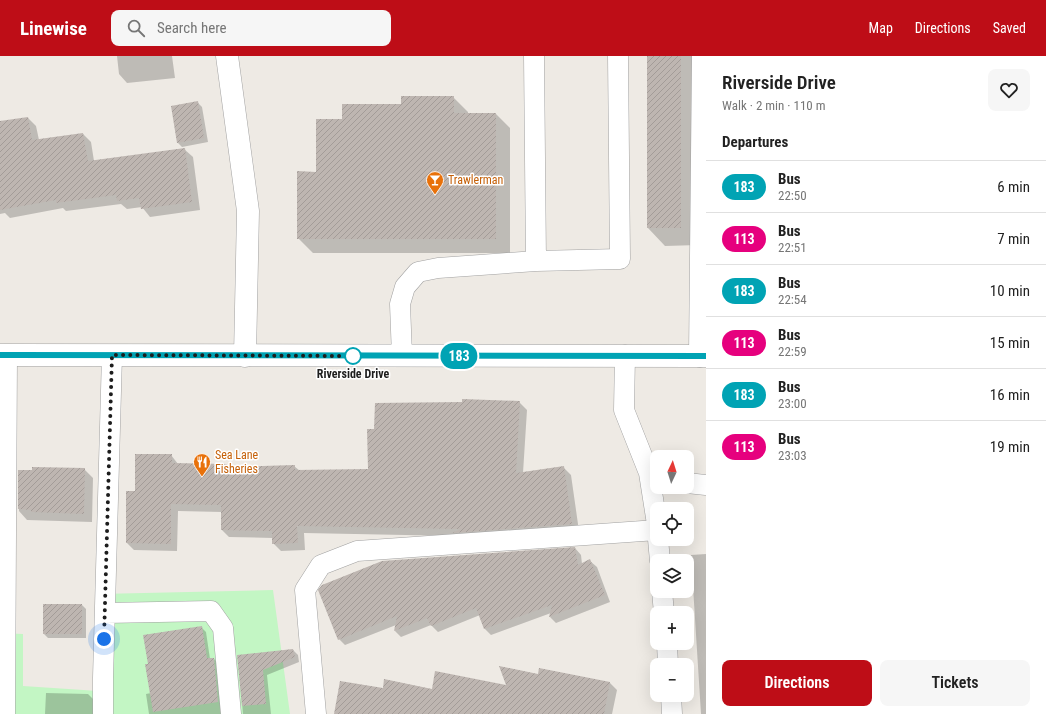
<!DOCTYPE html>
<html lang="en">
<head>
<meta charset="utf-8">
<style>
	body { margin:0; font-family:"Roboto Condensed",sans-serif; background:#f6f6f6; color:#222; height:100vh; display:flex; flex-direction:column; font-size:15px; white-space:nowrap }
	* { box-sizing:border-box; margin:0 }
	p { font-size:13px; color:#767676 }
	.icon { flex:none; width:22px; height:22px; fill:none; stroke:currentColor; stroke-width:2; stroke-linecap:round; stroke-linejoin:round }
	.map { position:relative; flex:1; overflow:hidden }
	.drawer { display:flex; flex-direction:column; background:#fff; width:340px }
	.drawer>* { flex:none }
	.badge { padding:0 8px; border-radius:13px; font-size:14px; line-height:26px }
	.needle { width:26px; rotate:4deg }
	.controls { position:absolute; left:650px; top:394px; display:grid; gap:8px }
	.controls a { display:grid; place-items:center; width:44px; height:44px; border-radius:8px; background:#fff; box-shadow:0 4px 16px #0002; font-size:20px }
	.you { position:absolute; width:20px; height:20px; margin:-10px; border:3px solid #fff; border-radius:50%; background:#1a73e8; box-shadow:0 0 0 6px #1a73e833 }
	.map>.badge { position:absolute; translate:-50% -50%; box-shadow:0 0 0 2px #fff }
	h2 { padding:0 16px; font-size:15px; line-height:36px }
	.round { display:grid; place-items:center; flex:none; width:42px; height:42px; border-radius:8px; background:#f6f6f6 }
	.overview { display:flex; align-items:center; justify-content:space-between; height:68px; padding:0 16px }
	h1 { font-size:19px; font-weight:600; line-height:30px }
	.cta { display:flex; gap:8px; margin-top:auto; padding:8px 16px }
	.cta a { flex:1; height:46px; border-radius:8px; background:#be0d17; color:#fff; font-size:16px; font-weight:600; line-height:46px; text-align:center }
	.cta a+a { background:#f6f6f6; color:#222 }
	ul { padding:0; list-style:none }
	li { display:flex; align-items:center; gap:12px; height:52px; padding:0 16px; border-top:1px solid #e0e0e0 }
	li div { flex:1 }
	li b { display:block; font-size:15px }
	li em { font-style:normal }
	li .badge { min-width:44px; font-weight:700; text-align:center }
	header { display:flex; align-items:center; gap:24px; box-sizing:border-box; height:56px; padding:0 20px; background:#be0d17; color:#fff }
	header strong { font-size:19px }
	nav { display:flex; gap:22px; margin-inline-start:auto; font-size:14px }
	.search { width:280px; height:36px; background:#f6f6f6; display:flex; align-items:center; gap:10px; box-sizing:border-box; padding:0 14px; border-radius:8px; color:#767676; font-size:15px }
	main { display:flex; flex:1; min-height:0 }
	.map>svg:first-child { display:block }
</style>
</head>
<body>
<header>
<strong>Linewise</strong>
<div class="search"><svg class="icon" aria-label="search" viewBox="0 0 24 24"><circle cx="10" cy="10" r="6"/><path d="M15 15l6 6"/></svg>Search here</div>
<nav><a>Map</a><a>Directions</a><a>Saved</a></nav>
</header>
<main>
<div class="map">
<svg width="706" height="658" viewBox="0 0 706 658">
	<defs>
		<pattern id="building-hatch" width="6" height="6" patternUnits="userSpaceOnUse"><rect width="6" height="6" fill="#beb6b1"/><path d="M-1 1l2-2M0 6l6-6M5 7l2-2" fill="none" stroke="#a39c98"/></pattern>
	</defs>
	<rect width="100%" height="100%" fill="#eeeae4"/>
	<path fill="#c3f6c4" d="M 273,534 L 290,658 L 0,658 L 0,577 L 23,578 L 23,630 L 98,635 L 99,538 Z"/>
	<path fill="#0003" d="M 117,0 L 172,0 L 175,22 L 127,27 L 119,18 Z
		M 648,0 L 698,0 L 698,189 L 665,190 L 648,172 Z
		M 453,41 L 468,56 L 468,58 L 496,58 L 510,72 L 510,197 L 313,197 L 298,182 L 317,117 L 343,64 L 402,49 Z
		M 198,47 L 202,51 L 208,86 L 182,91 L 178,87 Z
		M 28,62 L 36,70 L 39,84 L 83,78 L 91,86 L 94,105 L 184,93 L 193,101 L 200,154 L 150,161 L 142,151 L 127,153 L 121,148 L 66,155 L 63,152 L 10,162 L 5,157 L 0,158 L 0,87 Z
		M 519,346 L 527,354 L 523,417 L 564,412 L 571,419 L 579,475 L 456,480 L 304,477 L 305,494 L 281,495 L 273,487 L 273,482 L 229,481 L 222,474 L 222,456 L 178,455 L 177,495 L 134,494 L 127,487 L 136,436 L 171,399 L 178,408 L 227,409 L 230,412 L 294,410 L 300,415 L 369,414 Z
		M 84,413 L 93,422 L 92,466 L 27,464 L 19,455 L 19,415 Z
		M 575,492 L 581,499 L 582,508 L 590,505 L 597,511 L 610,546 L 556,567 L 550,561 L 551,557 L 491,579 L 485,573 L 480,559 L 438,576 L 431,569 L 401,581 L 395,575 L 396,569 L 345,589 L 339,583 L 319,535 Z
		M 706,498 L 706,658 L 701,658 L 691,499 Z
		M 44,549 L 82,549 L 86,553 L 86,582 L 48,582 L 44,578 Z
		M 201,571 L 206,576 L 210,603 L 214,603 L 219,608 L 224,658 L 149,658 L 146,638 L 151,637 L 149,609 Z
		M 293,594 L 298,599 L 299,606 L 267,619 L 271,658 L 243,658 L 238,600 Z
		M 540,613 L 610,627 L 617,634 L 612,658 L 335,658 L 384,633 L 433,634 L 508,630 L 539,619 Z
		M 46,637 L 88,638 L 96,646 L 96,658 L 45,658 Z"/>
	<path fill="url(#building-hatch)" d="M 647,0 L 681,0 L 681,172 L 647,172 Z
		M 401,40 L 454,40 L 454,57 L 496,57 L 496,183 L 297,183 L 297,115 L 316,116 L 316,63 L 342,63 L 342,48 L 401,48 Z
		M 198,45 L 204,82 L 177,87 L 171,50 Z
		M 28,61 L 32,84 L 83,77 L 88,105 L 185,92 L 192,146 L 141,153 L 139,142 L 117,145 L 116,139 L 56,147 L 56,144 L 0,154 L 0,65 Z
		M 462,343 L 520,345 L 516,417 L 564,410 L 572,468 L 452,477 L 461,473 L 297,470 L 298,487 L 272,488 L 272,475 L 221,474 L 221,449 L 171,448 L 171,488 L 126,487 L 126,435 L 135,435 L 135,398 L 172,398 L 172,407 L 227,408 L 227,411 L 295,409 L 295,414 L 368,413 L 367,373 L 374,373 L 375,347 L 462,346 Z
		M 32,411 L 85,412 L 84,458 L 31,456 L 31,454 L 18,453 L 18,414 L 32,414 Z
		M 575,491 L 578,509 L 590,503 L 605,539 L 549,561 L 552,549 L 484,573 L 476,552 L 431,570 L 427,562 L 394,575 L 397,560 L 338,584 L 318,534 L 322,529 L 382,505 Z
		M 43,548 L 82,548 L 82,578 L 43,578 Z
		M 202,570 L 207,602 L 214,602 L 218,646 L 153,656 L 145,608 L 148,608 L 143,579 Z
		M 293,593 L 295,601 L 263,614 L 266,648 L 242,650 L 237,599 Z
		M 499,610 L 538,618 L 539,612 L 610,626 L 604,658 L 334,658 L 340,625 L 383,632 L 384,623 L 432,633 L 435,615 L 506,629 Z"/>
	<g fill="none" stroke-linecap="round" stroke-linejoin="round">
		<g stroke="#a1a1a1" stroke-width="21">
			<path id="service" d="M 534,0 L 536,205
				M 625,299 L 624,354 L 649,417 L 657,468
				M 402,300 L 400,248 L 405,231 L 418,216 L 438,212 L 536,205 L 620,203 L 618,0
				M 687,427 L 706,429
				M 658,483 L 660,505
				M 662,535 L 664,557
				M 105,557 L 211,555 L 223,572 L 231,658
				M 667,587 L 668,609
				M 671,639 L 672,658
				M 5,658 L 7,299
				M 103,658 L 103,622 L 112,299
				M 316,658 L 305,534 L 321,509 L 357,495 L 657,474"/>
		</g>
		<g stroke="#a1a1a1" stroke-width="23">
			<path id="minor" d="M 227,0 L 248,155 L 245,300
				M 700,300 L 703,0"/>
		</g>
		<g stroke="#a1a1a1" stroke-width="23">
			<path id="tertiary" d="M 0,299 L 706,300"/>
		</g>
		<use href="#service" stroke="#fff" stroke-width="20"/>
		<use href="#minor" stroke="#fff" stroke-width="22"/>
		<use href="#tertiary" stroke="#fff" stroke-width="22"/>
	</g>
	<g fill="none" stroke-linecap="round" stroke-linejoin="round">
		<g stroke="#fff" stroke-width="9">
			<path id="line" d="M 0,299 L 706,300"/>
		</g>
		<use href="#line" stroke="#00a3b4" stroke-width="6"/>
		<path stroke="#1d1d1d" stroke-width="4" stroke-dasharray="0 7.2" d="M 104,583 L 112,299 L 355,300 L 353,300"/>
	</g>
	<defs>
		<g id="bar-pin" transform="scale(0.9)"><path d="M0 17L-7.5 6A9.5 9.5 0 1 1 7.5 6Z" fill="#e8710a" stroke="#fff"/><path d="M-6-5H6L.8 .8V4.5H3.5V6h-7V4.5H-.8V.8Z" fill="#fff"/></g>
		<g id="restaurant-pin" transform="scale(0.9)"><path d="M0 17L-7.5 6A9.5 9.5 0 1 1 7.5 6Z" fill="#e8710a" stroke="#fff"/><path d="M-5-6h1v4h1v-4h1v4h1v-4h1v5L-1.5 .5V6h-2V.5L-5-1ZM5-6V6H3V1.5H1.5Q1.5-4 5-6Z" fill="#fff"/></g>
	</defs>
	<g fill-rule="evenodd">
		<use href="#bar-pin" x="435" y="124"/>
		<use href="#restaurant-pin" x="202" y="406"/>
	</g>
	<circle fill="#fff" stroke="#00a3b4" stroke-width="2" cx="353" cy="300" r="8"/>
	<g text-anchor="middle" stroke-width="3" stroke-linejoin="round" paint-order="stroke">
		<g font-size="12" fill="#c56008" stroke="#fff" text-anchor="start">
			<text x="448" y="128">Trawlerman</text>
			<text x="215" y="403">Sea Lane<tspan x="215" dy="14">Fisheries</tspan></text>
		</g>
		<g font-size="12" font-weight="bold" fill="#1d1d1d" stroke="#fff">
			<text x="353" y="322">Riverside Drive</text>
		</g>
	</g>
</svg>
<div class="controls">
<a><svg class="needle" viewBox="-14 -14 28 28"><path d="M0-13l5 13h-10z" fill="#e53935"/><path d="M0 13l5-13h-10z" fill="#767676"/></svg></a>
<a><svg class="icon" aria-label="locate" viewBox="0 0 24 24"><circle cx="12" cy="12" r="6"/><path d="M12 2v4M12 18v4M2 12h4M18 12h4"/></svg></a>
<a><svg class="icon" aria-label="layers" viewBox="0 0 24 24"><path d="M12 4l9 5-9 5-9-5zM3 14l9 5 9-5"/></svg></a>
<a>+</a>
<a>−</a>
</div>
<div class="you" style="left:104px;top:583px"></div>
<b class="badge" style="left:459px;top:300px;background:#00a3b4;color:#fff">183</b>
</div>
<section class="drawer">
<div class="overview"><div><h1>Riverside Drive</h1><p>Walk · 2 min · 110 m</p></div><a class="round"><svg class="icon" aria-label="heart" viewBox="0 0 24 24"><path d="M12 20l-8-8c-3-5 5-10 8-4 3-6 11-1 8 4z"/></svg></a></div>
<h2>Departures</h2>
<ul>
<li><span class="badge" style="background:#00a3b4;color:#fff">183</span><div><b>Bus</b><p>22:50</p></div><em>6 min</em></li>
<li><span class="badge" style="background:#e6007e;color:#fff">113</span><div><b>Bus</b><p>22:51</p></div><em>7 min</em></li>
<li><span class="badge" style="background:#00a3b4;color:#fff">183</span><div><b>Bus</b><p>22:54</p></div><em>10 min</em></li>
<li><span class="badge" style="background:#e6007e;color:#fff">113</span><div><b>Bus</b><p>22:59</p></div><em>15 min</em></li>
<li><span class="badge" style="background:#00a3b4;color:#fff">183</span><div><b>Bus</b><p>23:00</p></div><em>16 min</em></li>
<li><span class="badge" style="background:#e6007e;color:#fff">113</span><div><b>Bus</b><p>23:03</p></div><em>19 min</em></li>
</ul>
<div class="cta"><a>Directions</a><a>Tickets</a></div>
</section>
</main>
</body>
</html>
